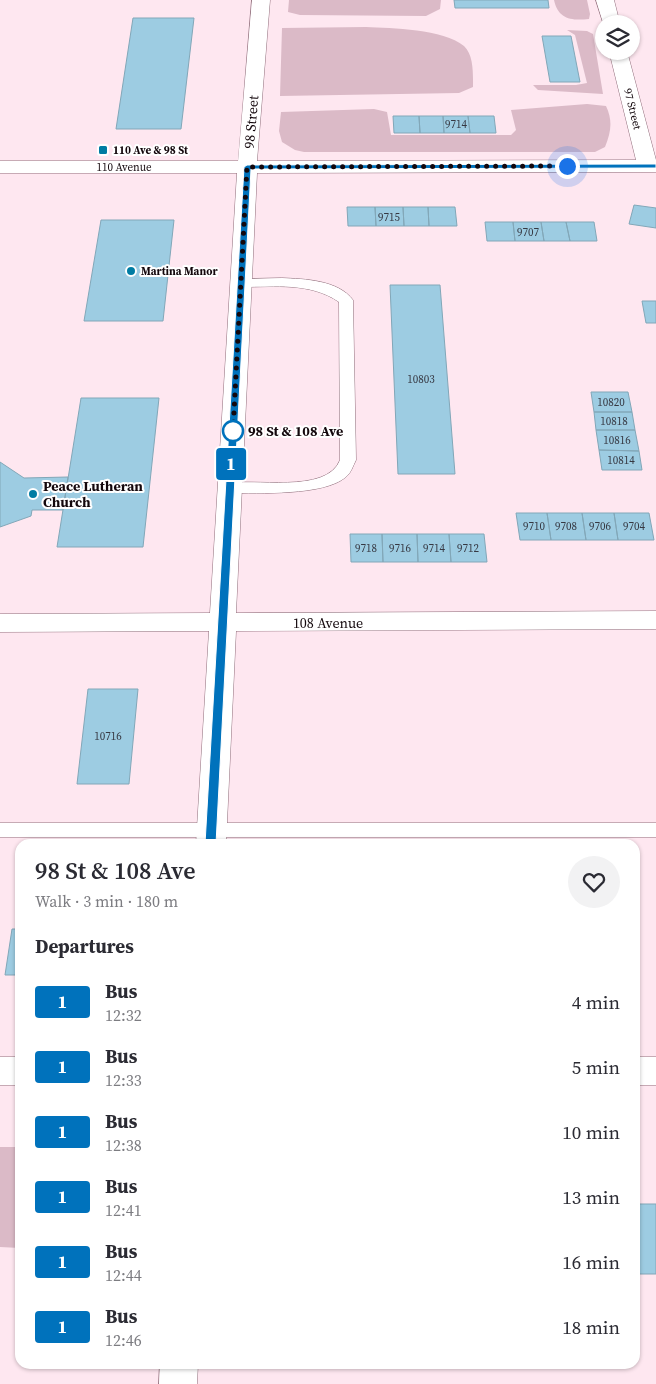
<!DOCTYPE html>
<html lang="en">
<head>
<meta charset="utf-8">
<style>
	body { margin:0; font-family:"Source Serif 4",serif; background:#f2f2f3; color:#2b2b33; height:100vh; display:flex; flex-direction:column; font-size:19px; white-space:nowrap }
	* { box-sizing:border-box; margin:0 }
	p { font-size:16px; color:#7c7c81 }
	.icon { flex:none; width:28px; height:28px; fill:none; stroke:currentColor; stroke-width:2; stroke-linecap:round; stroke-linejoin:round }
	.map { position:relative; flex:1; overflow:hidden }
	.details { position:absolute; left:15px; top:839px; width:625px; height:530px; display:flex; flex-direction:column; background:#fff; border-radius:15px; box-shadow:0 1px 4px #0004 }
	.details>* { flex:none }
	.badge { padding:0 10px; border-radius:4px; font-size:18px; line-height:32px }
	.controls { position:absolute; left:595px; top:15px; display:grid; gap:10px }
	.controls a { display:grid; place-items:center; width:45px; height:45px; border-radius:50%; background:#fff; box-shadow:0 1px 4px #0004; font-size:25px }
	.you { position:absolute; width:25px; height:25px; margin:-12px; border:4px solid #fff; border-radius:50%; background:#1a73e8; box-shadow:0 0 0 8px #1a73e833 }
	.map>.badge { position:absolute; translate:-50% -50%; box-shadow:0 0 0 2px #fff }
	h2 { padding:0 20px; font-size:19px; line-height:45px }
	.round { display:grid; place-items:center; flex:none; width:52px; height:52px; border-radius:26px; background:#f2f2f3 }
	.head { display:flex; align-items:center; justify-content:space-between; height:85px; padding:0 20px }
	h1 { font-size:24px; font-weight:600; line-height:38px }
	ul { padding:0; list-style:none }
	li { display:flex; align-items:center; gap:15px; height:65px; padding:0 20px }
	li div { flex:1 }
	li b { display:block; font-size:19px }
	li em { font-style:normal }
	li .badge { min-width:55px; font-weight:700; text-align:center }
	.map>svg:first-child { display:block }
</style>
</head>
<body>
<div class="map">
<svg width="656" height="1384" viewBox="0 0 656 1384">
	<rect width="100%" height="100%" fill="#fee7f0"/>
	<path fill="#dbbac7" d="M 289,0 L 441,0 L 440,9 L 426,16 L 300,15 L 288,12 Z
		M 554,0 L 587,0 L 590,14 L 589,19 C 571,21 558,19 554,0 Z
		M 366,27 C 392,28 443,29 464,46 C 474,55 473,75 473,87 L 459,93 L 280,96 L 282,28 Z
		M 567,30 L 587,31 L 593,34 L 603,94 L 538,90 L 533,85 L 576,85 L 587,83 L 575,35 Z
		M 587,104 L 606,106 C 613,121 611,132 605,147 L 595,152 L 304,152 L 295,150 L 282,142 L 279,131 L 281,112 L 374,109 L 387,112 L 391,135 L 511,135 L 516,130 L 511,110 Z
		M 0,1147 L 20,1147 L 20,1248 L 0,1247 Z"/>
	<path fill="#9dcce2" stroke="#82a7b8" d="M 454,0 L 548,0 L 549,8 L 455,8 Z
		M 133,18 L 194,18 L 181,129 L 116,129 Z
		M 542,36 L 571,36 L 580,82 L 550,82 Z
		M 393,116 L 419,116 L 420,133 L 394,133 Z
		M 419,116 L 443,116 L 444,133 L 420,133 Z
		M 443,116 L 468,116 L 470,133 L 444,133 Z
		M 468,116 L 494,116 L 496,133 L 470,133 Z
		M 634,205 L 656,208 L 656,228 L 629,224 Z
		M 347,207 L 375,207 L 376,226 L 348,226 Z
		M 375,207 L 403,207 L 404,226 L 376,226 Z
		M 403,207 L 428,207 L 429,226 L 404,226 Z
		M 428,207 L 455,207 L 457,226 L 429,226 Z
		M 101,220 L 174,220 L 163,321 L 84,321 Z
		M 485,222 L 513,222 L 515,241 L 487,241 Z
		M 513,222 L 541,222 L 544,241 L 515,241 Z
		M 541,222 L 566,222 L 570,241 L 544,241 Z
		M 566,222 L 594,222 L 597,241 L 570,241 Z
		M 390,285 L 440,285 L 455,474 L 398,474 Z
		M 642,301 L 656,301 L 656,323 L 646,323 Z
		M 591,392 L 628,392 L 632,412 L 594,412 Z
		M 81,398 L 159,398 L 143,547 L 57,547 Z
		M 594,412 L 632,412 L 635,430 L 596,430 Z
		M 596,430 L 635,430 L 639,451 L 599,450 Z
		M 599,450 L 639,451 L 642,470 L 602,470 Z
		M 0,462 L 24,478 L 68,477 L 63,510 L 32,510 L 31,516 L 0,527 Z
		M 516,513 L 547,513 L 551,540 L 520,540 Z
		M 547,513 L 582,513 L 586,540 L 551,540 Z
		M 582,513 L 614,513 L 618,540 L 586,540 Z
		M 614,513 L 649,513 L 654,540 L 618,540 Z
		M 350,534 L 382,534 L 383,562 L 351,562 Z
		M 382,534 L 417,534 L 418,562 L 383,562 Z
		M 417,534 L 449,534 L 451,562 L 418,562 Z
		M 449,534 L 484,534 L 487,562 L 451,562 Z
		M 88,689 L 138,689 L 129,784 L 77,784 Z
		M 12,929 L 20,929 L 20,975 L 5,975 Z
		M 635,1204 L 656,1204 L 656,1274 L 635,1274 Z"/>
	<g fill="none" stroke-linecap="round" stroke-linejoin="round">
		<g stroke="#906e7b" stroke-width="1">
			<path id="lane" d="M 282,278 C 305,279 338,280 353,300 L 356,460 C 353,466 351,473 346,477 C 324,496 258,493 229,493 L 223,492 L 221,488 L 223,484 C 253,477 326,495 340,460 L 339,302 C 310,282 275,287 242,287 L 235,283 L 242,279 Z
				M 0,823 L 656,823 L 656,837 L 0,837 Z"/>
		</g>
		<g stroke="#906e7b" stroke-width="1">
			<path id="street" d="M 252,0 L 270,0 L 257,161 L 636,160 L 609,51 L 627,51 L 656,160 L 656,172 L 257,173 L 236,613 L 656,611 L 656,629 L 236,631 L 226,844 L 196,844 L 209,631 L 0,632 L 0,614 L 210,613 L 237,173 L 0,173 L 0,161 L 238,161 Z
				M 596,0 L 614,0 L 620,24 L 604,24 L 604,26 Z
				M 0,1057 L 20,1057 L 20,1085 L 0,1085 Z
				M 635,1057 L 656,1057 L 656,1085 L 635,1085 Z
				M 160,1364 L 198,1364 L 197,1384 L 159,1384 Z"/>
		</g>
		<use href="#lane" fill="#fff" fill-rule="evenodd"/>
		<use href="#street" fill="#fff" fill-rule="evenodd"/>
	</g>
	<path fill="#0072bc" stroke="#fff" d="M 656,164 L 656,168 L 251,169 L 216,844 L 214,847 L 207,847 L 205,844 L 244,167 L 247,165 Z"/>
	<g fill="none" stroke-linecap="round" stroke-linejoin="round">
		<path stroke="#13070c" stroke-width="5" stroke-dasharray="0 9" d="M 233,431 L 247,167 L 567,166"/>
	</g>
	<g fill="#007ca3" stroke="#fff" stroke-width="2">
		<rect x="98" y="145" width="10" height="10" rx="2.5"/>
		<circle cx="131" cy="271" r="5"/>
		<circle cx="33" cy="494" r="5"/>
	</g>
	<circle fill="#fff" stroke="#0072bc" stroke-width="2.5" cx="233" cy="431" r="10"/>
	<g text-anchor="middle" stroke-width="4" stroke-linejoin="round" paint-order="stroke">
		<g font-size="11" fill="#13070c" stroke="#fff">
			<text transform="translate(633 109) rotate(76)" y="4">97 Street</text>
			<text x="124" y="171">110 Avenue</text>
		</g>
		<g font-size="11" fill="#363842">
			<text x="456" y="128">9714</text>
			<text x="389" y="221">9715</text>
			<text x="528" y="236">9707</text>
			<text x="421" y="383">10803</text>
			<text x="611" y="406">10820</text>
			<text x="614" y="425">10818</text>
			<text x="617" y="444">10816</text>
			<text x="621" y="464">10814</text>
			<text x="534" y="530">9710</text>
			<text x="566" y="530">9708</text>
			<text x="600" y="530">9706</text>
			<text x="634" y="530">9704</text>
			<text x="366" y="552">9718</text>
			<text x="400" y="552">9716</text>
			<text x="434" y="552">9714</text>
			<text x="468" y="552">9712</text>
			<text x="108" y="740">10716</text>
		</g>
		<g font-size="11" font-weight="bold" fill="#13070c" stroke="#fff" text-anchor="start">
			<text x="113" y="154">110 Ave &amp; 98 St</text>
			<text x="141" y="275">Martina Manor</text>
		</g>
		<g font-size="14" fill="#13070c" stroke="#fff">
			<text transform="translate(251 122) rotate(-85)" y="5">98 Street</text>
			<text x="328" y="628">108 Avenue</text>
		</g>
		<g font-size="14" font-weight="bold" fill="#13070c" stroke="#fff" text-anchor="start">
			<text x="248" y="436">98 St &amp; 108 Ave</text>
		</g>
		<g font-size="14" font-weight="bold" fill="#13070c" stroke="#fff" text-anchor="start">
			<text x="43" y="491">Peace Lutheran<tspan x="43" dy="16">Church</tspan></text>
		</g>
	</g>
</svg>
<div class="controls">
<a><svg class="icon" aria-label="layers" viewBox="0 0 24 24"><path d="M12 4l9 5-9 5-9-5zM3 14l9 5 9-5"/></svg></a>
</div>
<div class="you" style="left:567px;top:166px"></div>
<b class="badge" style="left:231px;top:464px;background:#0072bc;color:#fff">1</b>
<section class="details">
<div class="head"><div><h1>98 St &amp; 108 Ave</h1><p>Walk · 3 min · 180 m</p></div><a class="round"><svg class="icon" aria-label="heart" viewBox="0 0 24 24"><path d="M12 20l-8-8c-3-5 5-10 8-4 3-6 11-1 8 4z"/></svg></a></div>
<h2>Departures</h2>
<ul>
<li><span class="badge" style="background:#0072bc;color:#fff">1</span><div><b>Bus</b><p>12:32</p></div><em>4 min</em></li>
<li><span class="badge" style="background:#0072bc;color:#fff">1</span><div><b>Bus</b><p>12:33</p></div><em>5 min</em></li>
<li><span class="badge" style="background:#0072bc;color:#fff">1</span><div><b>Bus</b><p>12:38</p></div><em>10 min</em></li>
<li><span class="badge" style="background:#0072bc;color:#fff">1</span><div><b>Bus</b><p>12:41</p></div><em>13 min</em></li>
<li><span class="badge" style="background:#0072bc;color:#fff">1</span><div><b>Bus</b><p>12:44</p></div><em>16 min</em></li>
<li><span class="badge" style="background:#0072bc;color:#fff">1</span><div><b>Bus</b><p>12:46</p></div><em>18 min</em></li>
</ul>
</section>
</div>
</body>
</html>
